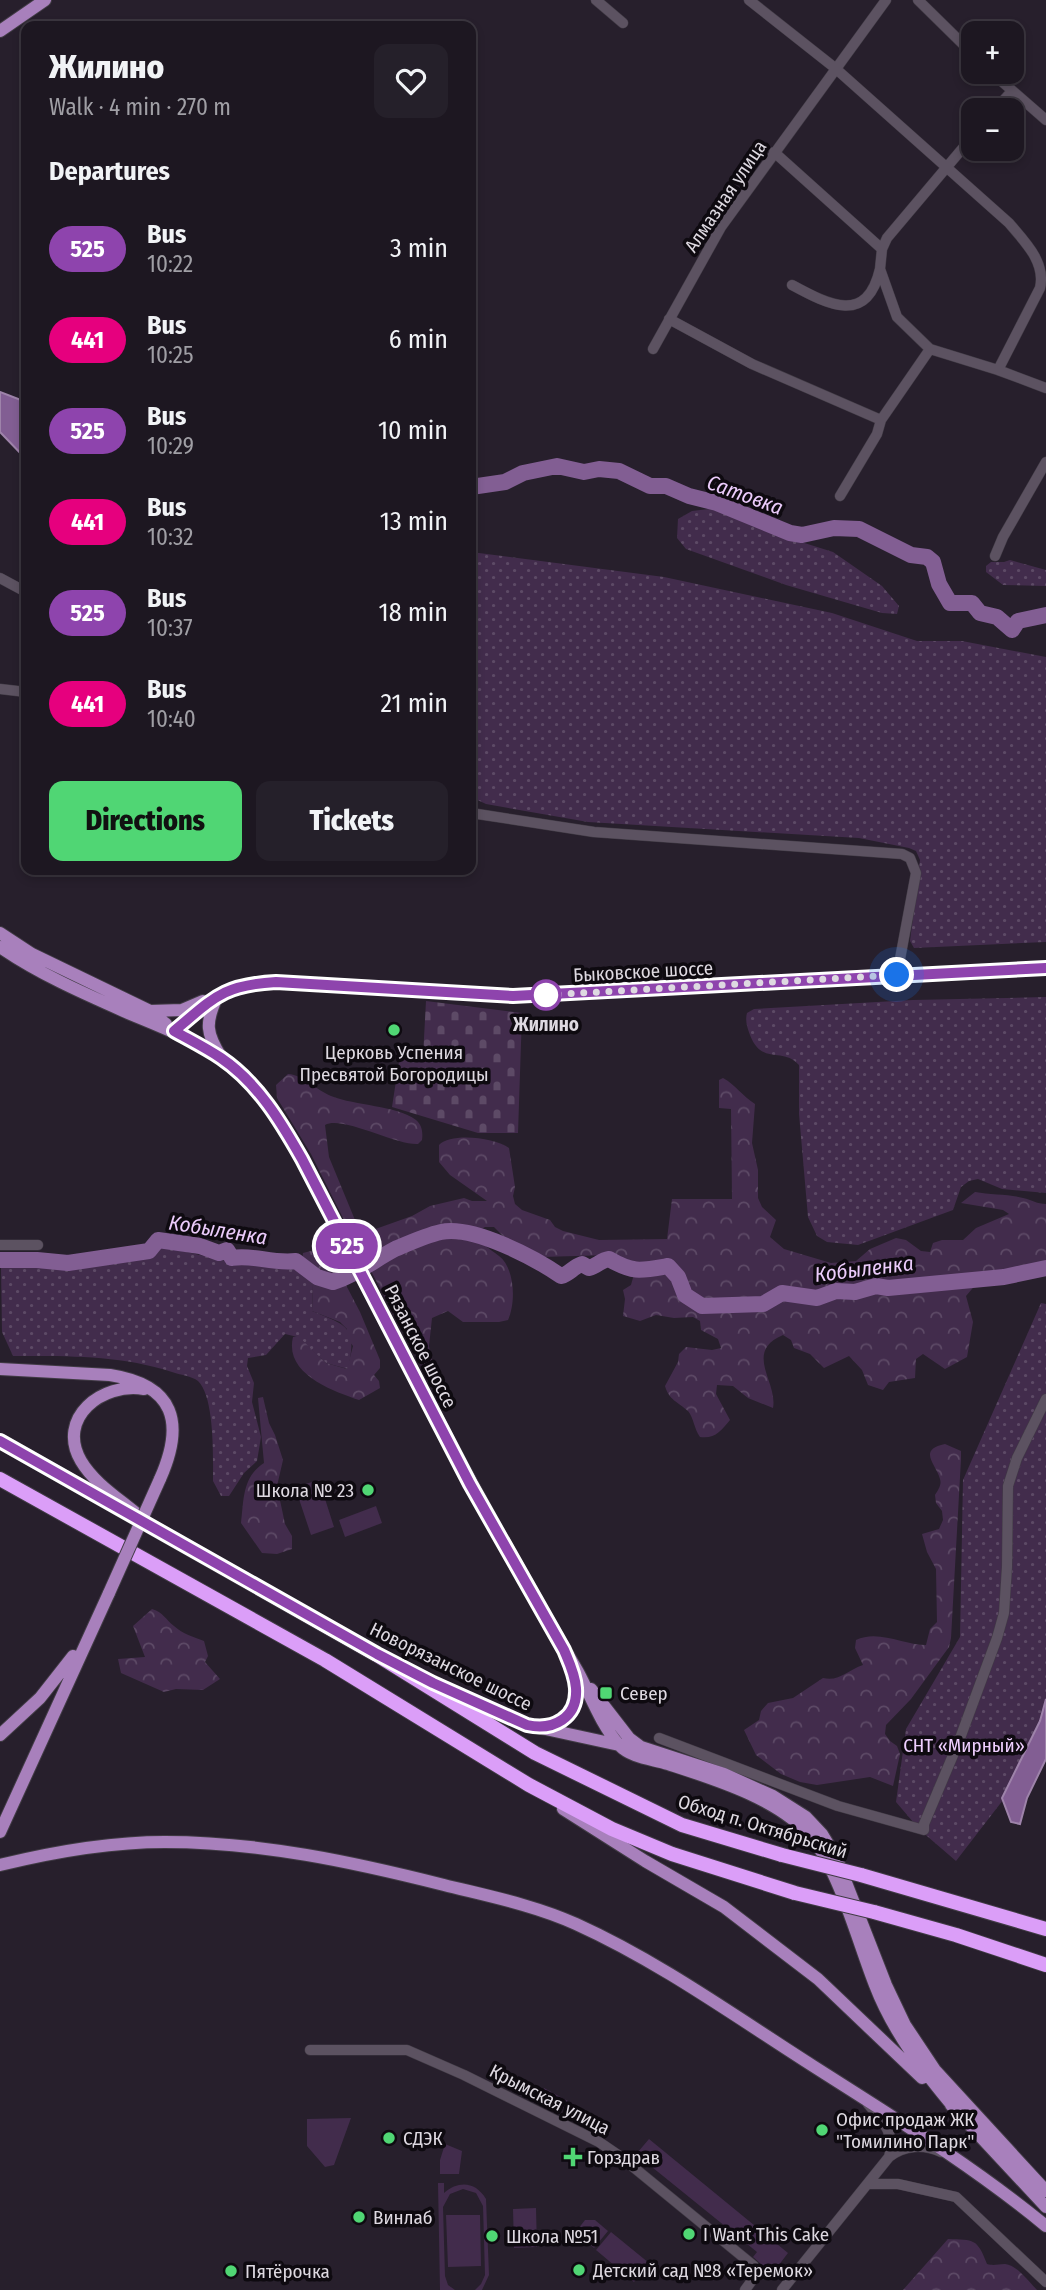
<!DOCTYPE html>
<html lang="en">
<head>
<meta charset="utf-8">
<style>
	body { margin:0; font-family:"Fira Sans Condensed",sans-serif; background:#25202a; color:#f1f3f6; height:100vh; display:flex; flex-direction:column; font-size:26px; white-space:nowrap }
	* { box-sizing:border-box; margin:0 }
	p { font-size:23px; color:#a09fa5 }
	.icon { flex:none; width:38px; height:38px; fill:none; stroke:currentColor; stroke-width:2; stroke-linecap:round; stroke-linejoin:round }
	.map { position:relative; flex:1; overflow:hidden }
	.side { position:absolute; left:21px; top:21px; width:455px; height:854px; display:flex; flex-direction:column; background:#1d1721; border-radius:14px; box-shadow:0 4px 10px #0003,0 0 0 2px #3b363f }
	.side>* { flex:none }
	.badge { padding:0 14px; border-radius:23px; font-size:24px; line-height:46px }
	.buttons { position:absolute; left:961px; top:21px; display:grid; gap:14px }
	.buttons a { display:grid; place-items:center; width:63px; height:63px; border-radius:14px; background:#1d1721; box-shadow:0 4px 10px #0003,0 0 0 2px #3b363f; font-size:35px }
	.you { position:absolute; width:35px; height:35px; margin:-18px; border:5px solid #fff; border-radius:50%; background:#1a73e8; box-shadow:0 0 0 10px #1a73e833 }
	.map>.badge { position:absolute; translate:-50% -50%; box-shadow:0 0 0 4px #fff }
	h2 { padding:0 28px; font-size:26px; line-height:63px }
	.round { display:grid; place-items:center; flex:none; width:74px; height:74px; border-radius:14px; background:#25202a }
	.overview { display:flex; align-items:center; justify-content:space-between; height:119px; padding:0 28px }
	h1 { font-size:33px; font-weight:800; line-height:52px }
	.action { display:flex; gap:14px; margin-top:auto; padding:14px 28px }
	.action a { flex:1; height:80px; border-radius:14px; background:#50d674; color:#111; font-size:28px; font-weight:800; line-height:80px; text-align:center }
	.action a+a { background:#25202a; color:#f1f3f6 }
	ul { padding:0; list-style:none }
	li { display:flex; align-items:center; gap:21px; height:91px; padding:0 28px }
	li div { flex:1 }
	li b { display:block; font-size:26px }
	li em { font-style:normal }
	li .badge { min-width:77px; font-weight:700; text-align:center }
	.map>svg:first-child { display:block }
</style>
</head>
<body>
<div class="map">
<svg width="1046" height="2290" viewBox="0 0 1046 2290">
	<defs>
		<pattern id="grass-dots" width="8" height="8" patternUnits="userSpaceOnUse" patternTransform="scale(1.75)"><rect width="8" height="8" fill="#422c4c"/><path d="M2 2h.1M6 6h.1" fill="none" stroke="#5d4a66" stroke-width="1.8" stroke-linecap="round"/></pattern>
		<pattern id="forest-crowns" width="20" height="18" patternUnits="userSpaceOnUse" patternTransform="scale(1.75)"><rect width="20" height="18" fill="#422c4c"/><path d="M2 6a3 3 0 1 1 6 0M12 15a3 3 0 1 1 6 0" fill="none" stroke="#5d4a66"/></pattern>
		<pattern id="cemetery-stones" width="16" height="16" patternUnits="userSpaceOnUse" patternTransform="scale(1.75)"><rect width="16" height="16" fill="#422c4c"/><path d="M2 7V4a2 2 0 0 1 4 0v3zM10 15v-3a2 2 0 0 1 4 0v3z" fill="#5d4a66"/></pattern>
	</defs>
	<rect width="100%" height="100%" fill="#271f2c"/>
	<path fill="url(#grass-dots)" d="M 717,508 L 798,541 L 833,552 L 882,586 L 899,606 L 897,614 L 882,613 L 786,585 L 686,549 L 677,538 L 678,519 L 692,511 Z
		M 471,552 L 664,577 L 832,613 L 917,641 L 962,641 L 1046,657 L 1046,942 L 914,948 L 910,941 L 920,860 L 916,851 L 909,848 L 859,838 L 588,822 L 486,804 L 471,797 Z
		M 1010,560 L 1046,570 L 1046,586 L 1003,585 L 986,572 L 986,566 L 991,562 L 1004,562 Z
		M 1046,997 L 1046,1193 L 1002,1189 L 978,1179 L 969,1181 L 961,1187 L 953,1210 L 858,1245 L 827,1242 L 817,1236 L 808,1217 L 799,1114 L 799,1065 C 782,1046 762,1066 750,1035 C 747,1027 745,1021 747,1013 L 754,1009 L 913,1000 Z
		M 163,1247 L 237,1263 L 279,1266 L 301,1271 L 313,1284 L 312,1311 C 349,1326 357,1327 348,1369 L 326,1363 L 298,1337 L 285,1334 L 266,1355 L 248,1358 L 247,1366 L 254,1383 L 252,1402 L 261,1437 L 257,1461 L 244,1473 L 229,1496 L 221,1496 L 213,1481 C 213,1459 215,1397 198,1381 C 192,1376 180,1375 172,1372 C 120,1355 67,1356 13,1356 L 2,1332 L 1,1267 L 10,1264 L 70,1269 L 151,1254 Z
		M 1041,1303 L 1046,1304 L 1046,1699 L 1040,1721 L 1003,1800 L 956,1861 L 920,1830 L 896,1802 L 906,1729 L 960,1637 L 963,1480 Z"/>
	<path fill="url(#forest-crowns)" d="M 288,1074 C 304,1075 316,1090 331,1096 C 356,1106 395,1105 416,1120 C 422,1125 423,1132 422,1140 L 418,1144 C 395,1145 342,1115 325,1125 L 329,1157 L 355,1220 L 348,1228 L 311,1154 L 277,1098 L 276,1085 Z
		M 723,1078 C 736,1085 742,1096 755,1104 L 752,1143 L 758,1170 L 758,1198 L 762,1207 L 776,1220 L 770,1237 L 784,1249 L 831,1263 L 856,1261 L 870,1249 L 896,1238 L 906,1240 L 921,1251 L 930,1252 L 933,1243 L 942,1240 L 963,1240 L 976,1228 L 1009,1214 L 1003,1210 L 961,1203 L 975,1192 C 990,1195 1009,1194 1023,1198 C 1032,1200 1037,1204 1046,1204 L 1046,1274 L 1035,1265 L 983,1276 L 966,1296 L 973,1322 L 967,1357 L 945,1369 L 923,1354 L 916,1359 L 915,1378 L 889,1382 L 883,1390 L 868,1385 L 862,1370 L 849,1356 L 824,1368 L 810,1354 L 794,1348 L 791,1340 L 783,1335 C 743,1352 778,1382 773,1408 L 748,1398 L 733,1386 L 717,1385 L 716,1394 L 730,1420 C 721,1431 715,1439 700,1437 C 694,1429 694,1418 688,1411 C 678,1402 669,1400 665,1386 L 678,1362 L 679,1354 L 686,1347 L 712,1350 L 721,1348 L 718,1339 L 701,1330 L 700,1321 L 693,1317 L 674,1318 L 656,1315 L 640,1321 L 623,1316 L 625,1299 L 623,1290 L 631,1285 L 636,1267 L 612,1255 L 540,1257 L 507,1240 L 494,1227 L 485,1227 L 478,1231 C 481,1246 488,1247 499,1256 C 515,1268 516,1303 508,1320 L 499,1322 L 463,1322 L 448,1311 L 432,1318 L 429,1346 L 435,1373 L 427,1377 L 353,1237 L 412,1216 L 430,1206 L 464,1198 L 472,1201 L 487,1201 L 450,1175 L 439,1162 L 439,1145 C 452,1132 495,1138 509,1148 L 515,1187 L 513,1196 L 515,1204 L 522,1210 L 550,1220 L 555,1227 L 563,1231 L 599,1240 L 667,1239 L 672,1199 L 732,1199 L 731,1109 L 719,1108 L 719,1080 Z
		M 311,1251 L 334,1262 L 360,1312 L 380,1360 L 380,1368 L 374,1375 L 379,1381 L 380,1388 L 359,1400 C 333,1391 284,1374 293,1337 L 298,1336 L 326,1363 L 347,1369 L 353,1346 L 347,1338 L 347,1329 L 340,1322 L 312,1311 L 313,1284 L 301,1271 L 303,1253 Z
		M 263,1397 L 269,1423 L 275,1435 L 283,1460 L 277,1486 L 285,1524 L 292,1536 L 292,1549 L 277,1554 L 262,1553 L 241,1523 C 244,1500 242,1477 264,1463 L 258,1398 Z
		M 945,1444 L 961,1451 L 961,1459 L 951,1638 L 949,1647 L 911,1699 L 886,1725 L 885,1734 L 890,1741 L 897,1746 L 900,1754 L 893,1786 L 870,1777 L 817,1785 L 800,1782 L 781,1774 L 756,1755 L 744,1730 L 759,1720 L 761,1711 L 768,1703 L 793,1698 L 823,1678 C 839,1682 848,1670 863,1665 L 855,1648 L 856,1640 C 878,1629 904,1645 926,1645 L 930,1629 L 937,1622 L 936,1569 L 927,1552 L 922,1534 L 939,1529 L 943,1520 L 942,1511 L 936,1503 L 935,1495 C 938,1490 942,1485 940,1479 C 936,1464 917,1450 945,1444 Z
		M 152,1609 C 164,1613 165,1619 174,1626 C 183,1634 193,1637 204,1641 L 208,1656 L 205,1662 L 220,1679 L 203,1690 L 176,1689 L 164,1692 L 121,1673 L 118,1659 L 145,1657 L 133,1626 Z
		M 948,2239 C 974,2240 977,2238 987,2264 C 994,2266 998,2264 1005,2264 C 1017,2265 1029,2282 1037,2290 L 903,2290 Z"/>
	<path fill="url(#cemetery-stones)" d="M 426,1001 L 522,1013 L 518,1133 L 478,1133 L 392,1107 L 400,1055 L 423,1057 Z"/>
	<path fill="#422c4c" d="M 319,1480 L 334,1527 L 311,1535 L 295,1487 Z
		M 376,1506 L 382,1523 L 345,1537 L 339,1520 Z
		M 544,2088 L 601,2119 L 598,2125 L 540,2096 Z
		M 351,2118 L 334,2165 L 325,2167 L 307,2146 L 307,2119 Z
		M 649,2139 L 788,2253 L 772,2274 L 753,2257 L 757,2252 L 642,2159 L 638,2164 L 632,2159 Z
		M 445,2144 L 462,2151 L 459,2174 L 440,2174 L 440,2160 Z
		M 438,2183 L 444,2183 L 444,2193 C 459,2180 476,2182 486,2199 L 489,2275 L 482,2290 L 475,2290 L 481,2284 L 485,2275 L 483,2206 L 476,2193 L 463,2189 L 450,2194 L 443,2207 L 445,2276 L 448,2285 L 455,2290 L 440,2290 Z
		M 536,2208 L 537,2247 L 514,2248 L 513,2209 Z
		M 446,2215 L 480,2215 L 481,2266 L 448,2267 Z
		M 585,2220 L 595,2220 L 608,2231 L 594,2248 L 580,2236 L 578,2229 Z
		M 611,2232 L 649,2263 L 634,2282 L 596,2250 Z"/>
	<path fill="#825e93" stroke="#9e83aa" stroke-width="2" d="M 0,392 L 26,402 L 26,459 L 0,432 Z
		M 1046,1699 L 1046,1759 L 1027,1798 L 1020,1824 L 1011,1822 L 1002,1798 L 1040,1721 Z"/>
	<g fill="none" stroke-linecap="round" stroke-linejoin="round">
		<path stroke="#825e93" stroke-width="16" d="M 471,487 L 505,482 L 523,473 L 557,466 L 584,472 L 599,469 L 619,471 L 650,486 L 666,486 L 689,496 L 717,503 L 790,533 L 802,535 L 834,528 L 859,529 L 911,555 L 927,557 L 933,562 L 939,584 L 950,603 L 972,603 L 980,613 L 997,617 L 1012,630 L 1018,621 L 1046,615
			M 0,1260 L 37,1260 L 68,1263 L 149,1251 L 158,1240 L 200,1246 L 219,1253 L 227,1250 L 232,1258 C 253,1254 271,1264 296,1261 L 317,1277 L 333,1282 C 356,1275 374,1260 395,1249 C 409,1243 427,1235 441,1232 C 473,1225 535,1258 561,1276 C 569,1274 573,1267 582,1264 L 589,1268 C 597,1266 601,1260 609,1259 C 633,1273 640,1271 668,1266 L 678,1277 L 685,1295 L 702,1306 L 763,1304 L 782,1293 L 817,1298 L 836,1291 L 855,1292 L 876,1286 L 888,1288 L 1004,1277 L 1046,1268"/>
		<g stroke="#413b45" stroke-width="11">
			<path id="minor" d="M 596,0 L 623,23
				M 749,0 L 835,68 L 1009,223 C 1025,242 1046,262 1040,288 L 998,370
				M 918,0 L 973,54
				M 991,72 L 1046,120
				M 995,110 L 1011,92
				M 774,152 L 882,249
				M 792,285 C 829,305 867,325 880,269
				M 669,319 L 752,364 L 881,420
				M 653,349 L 721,227 L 886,0
				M 930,349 L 998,370 L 1046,388
				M 840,496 L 877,434 L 881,420 L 930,349 L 897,317 L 880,269 L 882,249 L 887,238 L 973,136
				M 995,556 L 1003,537 L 1046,462
				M 0,578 L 26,592
				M 0,689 L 26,692
				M 471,813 L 594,832 L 902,854 L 910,858 L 916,873 L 897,975
				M 0,1245 L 38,1245
				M 659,1738 L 838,1806 L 924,1830 L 924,1824 L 959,1741 L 997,1638 L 1004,1613 L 1007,1567 L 1008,1486 L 1017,1458 L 1046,1399
				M 310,2050 L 407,2050 L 464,2075 L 599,2142 L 621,2157 L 754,2266 L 756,2275 L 745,2290
				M 889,2157 C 904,2145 924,2144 941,2152
				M 868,2184 L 898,2184 L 956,2197 L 1046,2282
				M 782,2290 L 889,2157 C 896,2134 883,2121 868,2104"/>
		</g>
		<g stroke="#413b45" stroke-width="14">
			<path id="major" d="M 0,31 L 45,0
				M 0,933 L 32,954 L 150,1011 L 166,1024
				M 0,947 C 39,974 85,994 128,1013 C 161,1027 194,1039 223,1060 C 259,1086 281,1122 302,1159 C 380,1309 455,1458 539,1604 C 551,1627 565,1649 578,1672 C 591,1696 600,1723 619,1745 C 631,1758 652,1759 668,1764 C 714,1779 780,1799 811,1837 C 839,1870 858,1942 875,1985 C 893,2032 924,2072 956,2110
				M 217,997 C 205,1023 206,1033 221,1057
				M 150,1011 L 182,1010 L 203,1001
				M 175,1031 C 214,998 222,984 276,982 L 513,996 L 1046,968
				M 0,1369 L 110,1375 C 175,1385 185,1423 160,1479
				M 137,1514 C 118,1498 94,1483 81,1461 C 56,1418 102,1382 144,1389
				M 429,1681 L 527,1725 L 619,1745 L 641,1747 L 724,1774 L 773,1796 L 806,1817 L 822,1834 L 836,1857 L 886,1985 L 905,2025 L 935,2070 L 1046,2191
				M 591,1689 L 629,1738 L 641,1747
				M 543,1728 C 573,1724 578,1698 573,1673
				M 0,1735 L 40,1698 L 73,1656
				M 563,1809 L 645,1861 L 724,1907 L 818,1979 L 922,2078
				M 0,1832 L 109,1593
				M 0,1865 C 53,1852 110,1842 165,1842 C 260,1842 353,1862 444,1885 C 488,1896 534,1905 576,1924 C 660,1962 736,2017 813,2066 C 893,2117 973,2166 1046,2226
				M 951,2105 L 1046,2207"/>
		</g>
		<g stroke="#413b45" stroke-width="16">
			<path id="highway" d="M 0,1441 L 377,1655 L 535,1753 L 682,1825 L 782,1855
				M 0,1479 L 325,1660 L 529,1785 L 612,1829 L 672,1854 L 795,1893
				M 861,1875 L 1046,1929
				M 874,1912 L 956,1935 L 1046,1965"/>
		</g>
		<use href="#minor" stroke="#5c5261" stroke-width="10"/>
		<use href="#major" stroke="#a880bc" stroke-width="12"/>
		<use href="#highway" stroke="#db9ef8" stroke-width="14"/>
		<g stroke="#413b45" stroke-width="14" stroke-linecap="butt">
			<path id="major-bridge" d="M 109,1593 L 160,1479"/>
		</g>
		<g stroke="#413b45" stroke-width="16" stroke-linecap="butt">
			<path id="highway-bridge" d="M 782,1855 L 861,1875
				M 795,1893 L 874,1912"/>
		</g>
		<use href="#major-bridge" stroke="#a880bc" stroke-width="12"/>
		<use href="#highway-bridge" stroke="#db9ef8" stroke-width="14"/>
	</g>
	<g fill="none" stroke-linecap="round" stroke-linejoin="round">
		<g stroke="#fff" stroke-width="16">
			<path id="line" d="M 0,1441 L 377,1654 L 433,1683 L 527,1725 C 553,1731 578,1718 576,1688 C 575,1674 569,1662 564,1650 L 470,1484 L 302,1159 C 281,1122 258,1083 221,1058 C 206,1048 190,1040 174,1031 C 214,998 222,985 276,982 L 513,996 L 1046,968"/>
		</g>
		<use href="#line" stroke="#8e44ad" stroke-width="10"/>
		<path stroke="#ded9e1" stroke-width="7" stroke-dasharray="0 12.6" d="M 546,995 L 897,975"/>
	</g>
	<circle fill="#fff" stroke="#8e44ad" stroke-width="3.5" cx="546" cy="995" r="14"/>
	<g fill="#50d674" stroke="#0e0a10" stroke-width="2.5">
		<circle cx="394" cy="1030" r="7"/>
		<circle cx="368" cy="1490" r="7"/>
		<rect x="599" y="1686" width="14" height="14" rx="3.5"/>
		<circle cx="822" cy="2130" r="7"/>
		<circle cx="389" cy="2138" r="7"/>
		<path d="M569.5 2146.5h7v7h7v7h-7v7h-7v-7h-7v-7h7z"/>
		<circle cx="359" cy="2217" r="7"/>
		<circle cx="689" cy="2234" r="7"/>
		<circle cx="492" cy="2236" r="7"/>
		<circle cx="579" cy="2270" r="7"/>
		<circle cx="231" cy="2271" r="7"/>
	</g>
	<g text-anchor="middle" stroke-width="7" stroke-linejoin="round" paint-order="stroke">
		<g font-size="19" fill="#ded9e1" stroke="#0e0a10">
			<text transform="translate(725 196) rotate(-56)" y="7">Алмазная улица</text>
			<text transform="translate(643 971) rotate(-3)" y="7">Быковское шоссе</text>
			<text transform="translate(421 1346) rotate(63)" y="7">Рязанское шоссе</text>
			<text transform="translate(451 1666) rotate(26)" y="7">Новорязанское шоссе</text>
			<text transform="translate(763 1826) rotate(17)" y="7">Обход п. Октябрьский</text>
			<text transform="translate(550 2099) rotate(27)" y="7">Крымская улица</text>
		</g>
		<g font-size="19" font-weight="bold" fill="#ded9e1" stroke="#0e0a10">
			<text x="546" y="1031">Жилино</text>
		</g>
		<g font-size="19" fill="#ded9e1" stroke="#0e0a10" text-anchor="start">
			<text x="394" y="1059" text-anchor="middle">Церковь Успения<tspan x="394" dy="22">Пресвятой Богородицы</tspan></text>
			<text x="354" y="1497" text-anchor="end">Школа № 23</text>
			<text x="620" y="1700">Север</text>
			<text x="836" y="2126">Офис продаж ЖК<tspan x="836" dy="22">"Томилино Парк"</tspan></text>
			<text x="403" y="2145">СДЭК</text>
			<text x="587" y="2164">Горздрав</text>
			<text x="373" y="2224">Винлаб</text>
			<text x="703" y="2241">I Want This Cake</text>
			<text x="506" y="2243">Школа №51</text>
			<text x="593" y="2277">Детский сад №8 «Теремок»</text>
			<text x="245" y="2278">Пятёрочка</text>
		</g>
		<g font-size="19" fill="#efcfff" stroke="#0e0a10">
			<text x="964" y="1752">СНТ «Мирный»</text>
		</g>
		<g font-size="21" font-style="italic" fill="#ecccfc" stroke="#0e0a10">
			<text transform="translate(745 495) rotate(20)" y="7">Сатовка</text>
			<text transform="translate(218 1230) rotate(9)" y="7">Кобыленка</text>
			<text transform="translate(864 1269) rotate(-7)" y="7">Кобыленка</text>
		</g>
	</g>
</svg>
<div class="buttons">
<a>+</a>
<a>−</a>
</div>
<div class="you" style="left:897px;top:975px"></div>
<b class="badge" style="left:347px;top:1246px;background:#8e44ad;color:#fff">525</b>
<section class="side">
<div class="overview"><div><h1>Жилино</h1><p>Walk · 4 min · 270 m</p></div><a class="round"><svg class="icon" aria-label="heart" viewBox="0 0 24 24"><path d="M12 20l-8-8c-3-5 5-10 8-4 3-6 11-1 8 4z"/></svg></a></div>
<h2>Departures</h2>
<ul>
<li><span class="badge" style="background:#8e44ad;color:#fff">525</span><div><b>Bus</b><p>10:22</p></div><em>3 min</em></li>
<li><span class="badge" style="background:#e6007e;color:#fff">441</span><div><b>Bus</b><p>10:25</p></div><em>6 min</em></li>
<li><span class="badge" style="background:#8e44ad;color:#fff">525</span><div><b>Bus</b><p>10:29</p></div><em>10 min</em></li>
<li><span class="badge" style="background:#e6007e;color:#fff">441</span><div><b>Bus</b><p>10:32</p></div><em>13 min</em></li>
<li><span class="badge" style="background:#8e44ad;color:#fff">525</span><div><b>Bus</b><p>10:37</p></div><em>18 min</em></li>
<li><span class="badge" style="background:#e6007e;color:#fff">441</span><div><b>Bus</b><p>10:40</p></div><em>21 min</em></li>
</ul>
<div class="action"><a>Directions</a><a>Tickets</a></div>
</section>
</div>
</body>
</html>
